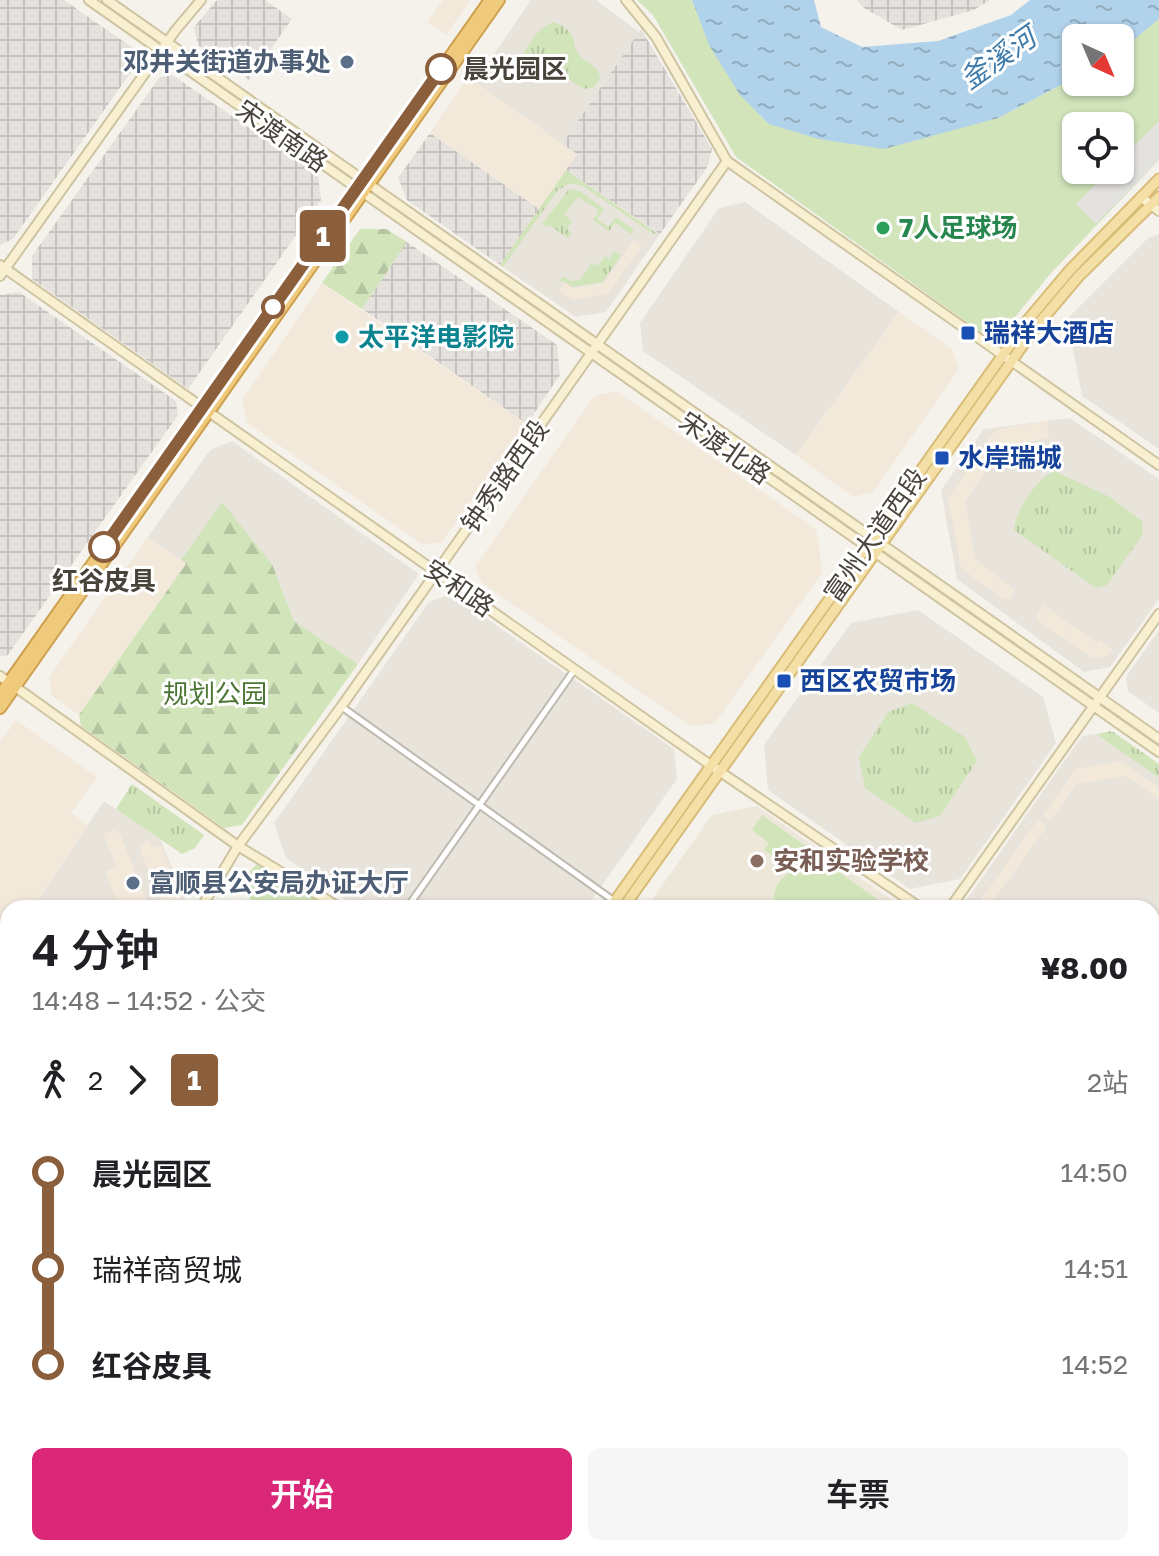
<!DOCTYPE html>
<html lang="zh">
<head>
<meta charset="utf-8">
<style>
	body { margin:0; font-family:"Golos Text","Noto Sans SC",sans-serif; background:#f6f6f6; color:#202124; height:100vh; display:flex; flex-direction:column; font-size:30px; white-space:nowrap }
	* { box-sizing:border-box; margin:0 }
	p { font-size:26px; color:#757577 }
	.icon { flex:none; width:44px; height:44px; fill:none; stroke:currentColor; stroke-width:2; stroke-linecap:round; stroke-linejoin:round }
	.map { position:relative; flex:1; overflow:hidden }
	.sheet { position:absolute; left:0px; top:900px; width:1160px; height:656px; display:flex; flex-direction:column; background:#fff; border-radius:24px 24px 0 0; box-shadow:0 2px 6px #0004 }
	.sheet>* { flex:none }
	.badge { padding:0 16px; border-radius:6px; font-size:28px; line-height:52px }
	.needle { width:52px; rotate:136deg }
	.tools { position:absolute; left:1062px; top:24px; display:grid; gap:16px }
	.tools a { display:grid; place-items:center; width:72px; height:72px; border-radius:12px; background:#fff; box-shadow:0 2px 6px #0004; font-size:40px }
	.map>.badge { position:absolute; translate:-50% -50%; box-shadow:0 0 0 4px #fff }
	.legs { display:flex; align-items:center; gap:12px; height:88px; padding:0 32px; font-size:26px }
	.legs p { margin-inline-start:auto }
	.headline { display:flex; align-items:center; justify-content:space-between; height:136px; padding:0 32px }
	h1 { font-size:44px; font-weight:600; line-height:60px }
	.cta { display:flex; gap:16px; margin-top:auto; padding:16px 32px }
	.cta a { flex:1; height:92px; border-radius:12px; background:#db2777; color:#fff; font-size:32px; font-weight:600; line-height:92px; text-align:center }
	.cta a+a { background:#f6f6f6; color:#202124 }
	ul { padding:0 32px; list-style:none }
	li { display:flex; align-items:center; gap:28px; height:96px; font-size:30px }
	li i { display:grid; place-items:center; width:12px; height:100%; margin:0 10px; background:currentColor }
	li i::after { content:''; width:20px; height:20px; margin:-10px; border:6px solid; border-radius:50%; background:#fff }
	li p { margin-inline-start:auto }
	li:first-child i { background:linear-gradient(#0000 50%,currentColor 0) }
	li:last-child i { background:linear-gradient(currentColor 50%,#0000 0) }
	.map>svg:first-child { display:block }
</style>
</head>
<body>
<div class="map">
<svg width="1159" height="1556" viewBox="0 0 1159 1556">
	<defs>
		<pattern id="industrial-grid" width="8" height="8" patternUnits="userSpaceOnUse" patternTransform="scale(2)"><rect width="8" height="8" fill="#e5e1dd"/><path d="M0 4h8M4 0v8" fill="none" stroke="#c6c2bf"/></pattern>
		<pattern id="grass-tufts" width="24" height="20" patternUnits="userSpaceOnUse" patternTransform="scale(2)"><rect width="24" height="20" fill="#d1e4ba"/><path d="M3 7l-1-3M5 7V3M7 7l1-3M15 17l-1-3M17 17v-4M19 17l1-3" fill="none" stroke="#b5c5a1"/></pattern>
		<pattern id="forest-firs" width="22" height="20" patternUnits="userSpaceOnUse" patternTransform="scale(2)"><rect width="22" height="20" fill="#d1e4ba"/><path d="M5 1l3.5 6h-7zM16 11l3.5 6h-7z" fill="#b5c5a1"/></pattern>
		<pattern id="water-ripples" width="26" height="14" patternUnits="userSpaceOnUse" patternTransform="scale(2)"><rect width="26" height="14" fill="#b0d2ea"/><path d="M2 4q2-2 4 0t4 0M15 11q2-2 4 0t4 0" fill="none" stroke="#91acbf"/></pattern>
	</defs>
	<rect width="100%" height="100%" fill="#f5f2ec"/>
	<path fill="#e8e4db" d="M 531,0 L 596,0 L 639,32 L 562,144 L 475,82 Z
		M 566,170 L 660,234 L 606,312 L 576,317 L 500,265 Z
		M 745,202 L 899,312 L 796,455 L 643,351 L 640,323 L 719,208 Z
		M 1159,234 L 1159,449 L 1082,396 L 1067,319 L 1148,238 Z
		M 1070,418 L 1159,479 L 1159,599 L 1110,667 L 1084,672 L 957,579 L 941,490 L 984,429 Z
		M 232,441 L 419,574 L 358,664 L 294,621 L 272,564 L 222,503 L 181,560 L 148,537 L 210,450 Z
		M 451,594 L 674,749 L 677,779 L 586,908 L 358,908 L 286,858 L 274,823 L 429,602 Z
		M 918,610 L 1043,697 L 1056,743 L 960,879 L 910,889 L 768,790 L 764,745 L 851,623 Z
		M 1159,630 L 1159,713 L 1128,691 L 1126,677 Z
		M 1096,734 L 1159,778 L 1159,936 L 1152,934 L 1152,908 L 961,908 L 1082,736 Z
		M 104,801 L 160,839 L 187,904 L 185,908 L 32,908 Z
		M 1152,1403 L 1159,1408 L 1159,1556 L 875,1556 L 880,1548 L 1152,1548 Z
		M 8,1444 L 8,1548 L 130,1548 L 124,1556 L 0,1556 L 0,1445 L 5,1448 Z
		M 193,1548 L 487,1548 L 481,1556 L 188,1556 Z"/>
	<path fill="#f3e9db" d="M 443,0 L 471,0 L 446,35 L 427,22 Z
		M 468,77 L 577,154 L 539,209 L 430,133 Z
		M 634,240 L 642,246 L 608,294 L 573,300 L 559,291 L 565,283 L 573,288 L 604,283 Z
		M 322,283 L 527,424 L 441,543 L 422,544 L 247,423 L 242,400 Z
		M 899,312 L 952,349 L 959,369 L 873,492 L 853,497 L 796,455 Z
		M 616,391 L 816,529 L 823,572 L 714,724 L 690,726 L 482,583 L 475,567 L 594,396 Z
		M 1047,421 L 1049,438 L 1005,446 L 965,501 L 975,559 L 1015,590 L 1009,599 L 1003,599 L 961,568 L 948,498 L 996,430 Z
		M 148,537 L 186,564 L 79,715 L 51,695 L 49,677 Z
		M 1044,605 L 1097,643 L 1100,640 L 1112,649 L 1107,656 L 1092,658 L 1038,621 L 1036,616 Z
		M 16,720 L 97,777 L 71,813 L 88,825 L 32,908 L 8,908 L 8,937 L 0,931 L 0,742 Z
		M 1122,761 L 1159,788 L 1159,799 L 1126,776 L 1076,784 L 1050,821 L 1043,815 L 1076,769 Z
		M 1038,820 L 1047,826 L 988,908 L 975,908 Z
		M 114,830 L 120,834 L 150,908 L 120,908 L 105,872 L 117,867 L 103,834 Z
		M 148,841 L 154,848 L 161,845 L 170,868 L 167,872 L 173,875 L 182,898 L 176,901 L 176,908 L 164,908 L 154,884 L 160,881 L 157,874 L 150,876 L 140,850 L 141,844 Z"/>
	<path fill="url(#industrial-grid)" d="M 0,0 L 64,0 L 133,48 L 136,65 L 13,239 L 0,245 Z
		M 217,0 L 265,0 L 292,19 L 249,80 L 198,45 L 194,27 Z
		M 857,0 L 990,0 L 974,10 L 902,30 L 864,8 Z
		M 641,29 L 712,149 L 708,166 L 660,234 L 566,170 L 577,154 L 562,144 Z
		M 171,74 L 318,175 L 321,200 L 188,389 L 32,279 L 32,256 L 159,78 Z
		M 430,133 L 539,209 L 500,265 L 407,200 L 398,178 Z
		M 407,242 L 557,345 L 560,375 L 527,424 L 362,309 Z
		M 19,292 L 176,401 L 178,415 L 7,656 L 0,656 L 0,295 Z"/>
	<path fill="#ece7d8" d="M 757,806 L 903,908 L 646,908 L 712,815 Z
		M 0,1338 L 8,1342 L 8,1444 L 5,1448 L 0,1445 Z"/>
	<path fill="url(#grass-tufts)" d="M 554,22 C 582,34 568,41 580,56 C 589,65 599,65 600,79 L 594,87 L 584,89 L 558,73 L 534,80 L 521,70 C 518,55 539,25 554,22 Z
		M 566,170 L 659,235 L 652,233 L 583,186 L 570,183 L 558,190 L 503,267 L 500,265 Z
		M 569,189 L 580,191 L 604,209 L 597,219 L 608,227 L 616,217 L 634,230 L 631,234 L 615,223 L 609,231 L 593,220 L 599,210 L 578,197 L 564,215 L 572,221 L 567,229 L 571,233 L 568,238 L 549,225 L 546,227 L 542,224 Z
		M 614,251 L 621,255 L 603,282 L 573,287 L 564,281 L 559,281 L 563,276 L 571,281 L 580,280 L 592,263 L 598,266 L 605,256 L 609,259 Z
		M 1054,471 L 1110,497 L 1142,521 L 1143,534 L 1107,585 L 1096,588 L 1014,530 C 1014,513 1038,477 1054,471 Z
		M 912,703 L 965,737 L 977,761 L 940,816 L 916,823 L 865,788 L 859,757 L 888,712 Z
		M 1112,731 L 1159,764 L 1159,778 L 1096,734 Z
		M 132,784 L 204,835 L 195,848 L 182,854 L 116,809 Z
		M 321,1548 L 422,1548 L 418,1556 L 315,1556 Z"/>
	<path fill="url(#forest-firs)" d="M 360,229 L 386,229 L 407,242 L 362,309 L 322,283 Z
		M 222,502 L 272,564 L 294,621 L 358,664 L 242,825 L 224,828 L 81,726 L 79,715 L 186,564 L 181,560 Z"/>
	<path fill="#d1e4ba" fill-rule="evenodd" d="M 637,0 L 692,0 C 712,53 728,83 769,124 L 998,118 L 1076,77 L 1076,82 L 1120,82 L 1120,51 L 1159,19 L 1159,160 L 1051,273 L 1002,333 L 986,336 L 736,157 L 653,15 ZM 1076,126 L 1120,126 L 1120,170 L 1076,170 Z
		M 762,815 L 811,850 L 800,865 L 794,862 L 789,868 L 764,850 L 769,843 L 752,830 Z
		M 814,855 L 890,908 L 775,908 C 771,886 783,872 804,868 Z
		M 257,864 L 328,908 L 263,908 L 234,887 Z
		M 0,955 L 8,961 L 8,1057 L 0,1052 Z
		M 508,1548 L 638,1548 L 649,1556 L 503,1556 Z"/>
	<path fill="#e4e2e0" d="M 1159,121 L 1159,160 L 1096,224 L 1076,204 L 1110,170 L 1120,170 L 1120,160 Z"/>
	<path fill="url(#water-ripples)" d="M 692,0 L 814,0 L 821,27 L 862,47 L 938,41 L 1011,15 L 1030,0 L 1159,0 L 1159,19 L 1120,51 L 1120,38 L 1076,38 L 1076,77 L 998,118 L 884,149 L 819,139 L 769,124 L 740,95 L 709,45 Z"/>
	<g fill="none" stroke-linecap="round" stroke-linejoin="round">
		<g stroke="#bfbab0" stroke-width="9">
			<path id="street" d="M 342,707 L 614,901
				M 407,908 L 575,669
				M 0,1332 L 8,1335"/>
		</g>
		<g stroke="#cfc4a1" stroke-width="12">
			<path id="secondary" d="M 89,0 L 1159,752
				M 107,0 L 1159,739
				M 626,0 L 656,37 L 727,161 L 1159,465
				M 1141,197 L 1159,211
				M 0,265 L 719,771 L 921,908
				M 0,276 L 175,31 L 201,0
				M 0,676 L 238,846 L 340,908
				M 201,908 L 238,846 L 341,707 L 727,161
				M 950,908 L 1159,614
				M 0,1225 L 8,1213
				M 492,1556 L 498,1548"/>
		</g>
		<g stroke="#d8bc77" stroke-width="13">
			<path id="primary" d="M 610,908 L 1027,321 L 1070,270 L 1159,179
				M 623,908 L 1035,328 L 1078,277 L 1159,197
				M 150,1556 L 156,1548
				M 163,1556 L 169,1548"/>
		</g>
		<g stroke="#cea04d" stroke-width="14">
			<path id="highway" d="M 0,695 L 490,0
				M 0,708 L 499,0
				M 0,1065 L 8,1070
				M 0,1082 L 8,1087
				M 1152,1087 L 1159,1077
				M 1152,1108 L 1159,1098
				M 664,1548 L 675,1556
				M 685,1548 L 696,1556
				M 820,1556 L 825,1548
				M 834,1556 L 840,1548"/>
		</g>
		<use href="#street" stroke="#fff" stroke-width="5"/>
		<use href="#secondary" stroke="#f9f0d2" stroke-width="8"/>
		<use href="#primary" stroke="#f4dfa6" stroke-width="9"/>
		<use href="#highway" stroke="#efca7d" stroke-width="10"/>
	</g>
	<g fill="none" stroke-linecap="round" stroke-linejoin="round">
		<g stroke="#fff" stroke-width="18">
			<path id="line-1" d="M 104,547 L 441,69"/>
		</g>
		<use href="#line-1" stroke="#8b5e3c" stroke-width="12"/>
	</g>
	<g fill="#5c6f8a" stroke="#fff" stroke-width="3">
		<circle cx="347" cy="62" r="8"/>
		<circle cx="133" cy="883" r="8"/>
	</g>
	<g fill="#fff" stroke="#8b5e3c" stroke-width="4">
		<circle cx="441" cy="69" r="14"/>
		<circle cx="273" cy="307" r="10"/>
		<circle cx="104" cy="547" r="14"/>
	</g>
	<circle fill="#2e9e5b" stroke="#fff" stroke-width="3" cx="883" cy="228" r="8"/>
	<g fill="#1a4fb4" stroke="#fff" stroke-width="3">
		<rect x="960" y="325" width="16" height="16" rx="4"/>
		<rect x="934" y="450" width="16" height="16" rx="4"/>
		<rect x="776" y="673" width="16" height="16" rx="4"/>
	</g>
	<circle fill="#0f9aa8" stroke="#fff" stroke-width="3" cx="342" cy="337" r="8"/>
	<circle fill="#8d6e63" stroke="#fff" stroke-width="3" cx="757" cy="861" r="8"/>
	<g text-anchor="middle" stroke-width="6" stroke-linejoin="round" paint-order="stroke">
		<g font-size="26" font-weight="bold" fill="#4e5e75" stroke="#fff" text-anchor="end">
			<text x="331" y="71">邓井关街道办事处</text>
			<text x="149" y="892" text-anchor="start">富顺县公安局办证大厅</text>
		</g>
		<g font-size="26" font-weight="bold" fill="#48433b" stroke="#fff" text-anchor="start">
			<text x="463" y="78">晨光园区</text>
			<text x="104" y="590" text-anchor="middle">红谷皮具</text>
		</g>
		<g font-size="26" fill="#48433b" stroke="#fff">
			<text transform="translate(282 136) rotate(35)" y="9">宋渡南路</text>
			<text transform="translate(725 448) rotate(35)" y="9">宋渡北路</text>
			<text transform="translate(505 476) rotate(-55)" y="9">钟秀路西段</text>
			<text transform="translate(875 535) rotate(-55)" y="9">富州大道西段</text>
			<text transform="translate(459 588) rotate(35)" y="9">安和路</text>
		</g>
		<g font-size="26" font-weight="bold" fill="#27864d" stroke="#fff" text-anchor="start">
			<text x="899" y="237">7人足球场</text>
		</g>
		<g font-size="26" font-weight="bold" fill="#164399" stroke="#fff" text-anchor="start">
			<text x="984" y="342">瑞祥大酒店</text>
			<text x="958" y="467">水岸瑞城</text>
			<text x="800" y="690">西区农贸市场</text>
		</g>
		<g font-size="26" font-weight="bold" fill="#0d838f" stroke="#fff" text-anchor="start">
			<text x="358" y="346">太平洋电影院</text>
		</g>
		<g font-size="26" fill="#4b7533" stroke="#fff">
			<text x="215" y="703">规划公园</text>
		</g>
		<g font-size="26" font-weight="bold" fill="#785e54" stroke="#fff" text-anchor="start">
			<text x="773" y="870">安和实验学校</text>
		</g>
		<g font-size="28" font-style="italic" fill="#3e7baa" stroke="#fff">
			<text transform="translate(998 58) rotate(-35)" y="10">釜溪河</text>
		</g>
	</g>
</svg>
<div class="tools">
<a><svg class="needle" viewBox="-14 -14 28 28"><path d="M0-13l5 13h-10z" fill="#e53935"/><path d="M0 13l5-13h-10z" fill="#757577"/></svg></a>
<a><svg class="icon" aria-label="locate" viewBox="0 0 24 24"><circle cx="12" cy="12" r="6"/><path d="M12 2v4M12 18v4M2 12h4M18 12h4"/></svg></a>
</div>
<b class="badge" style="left:323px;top:236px;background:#8b5e3c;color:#fff">1</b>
<section class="sheet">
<div class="headline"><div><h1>4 分钟</h1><p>14:48 – 14:52 · 公交</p></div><b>¥8.00</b></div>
<div class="legs"><svg class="icon" aria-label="walk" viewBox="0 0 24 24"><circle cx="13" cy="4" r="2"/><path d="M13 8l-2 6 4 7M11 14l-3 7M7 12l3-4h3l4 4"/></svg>2<svg class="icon" aria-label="forward" viewBox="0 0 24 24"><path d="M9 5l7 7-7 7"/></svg><b class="badge" style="background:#8b5e3c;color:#fff">1</b><p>2站</p></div>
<ul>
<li><i style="color:#8b5e3c"></i><b>晨光园区</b><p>14:50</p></li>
<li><i style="color:#8b5e3c"></i><span>瑞祥商贸城</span><p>14:51</p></li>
<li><i style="color:#8b5e3c"></i><b>红谷皮具</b><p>14:52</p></li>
</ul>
<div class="cta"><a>开始</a><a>车票</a></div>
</section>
</div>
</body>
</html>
